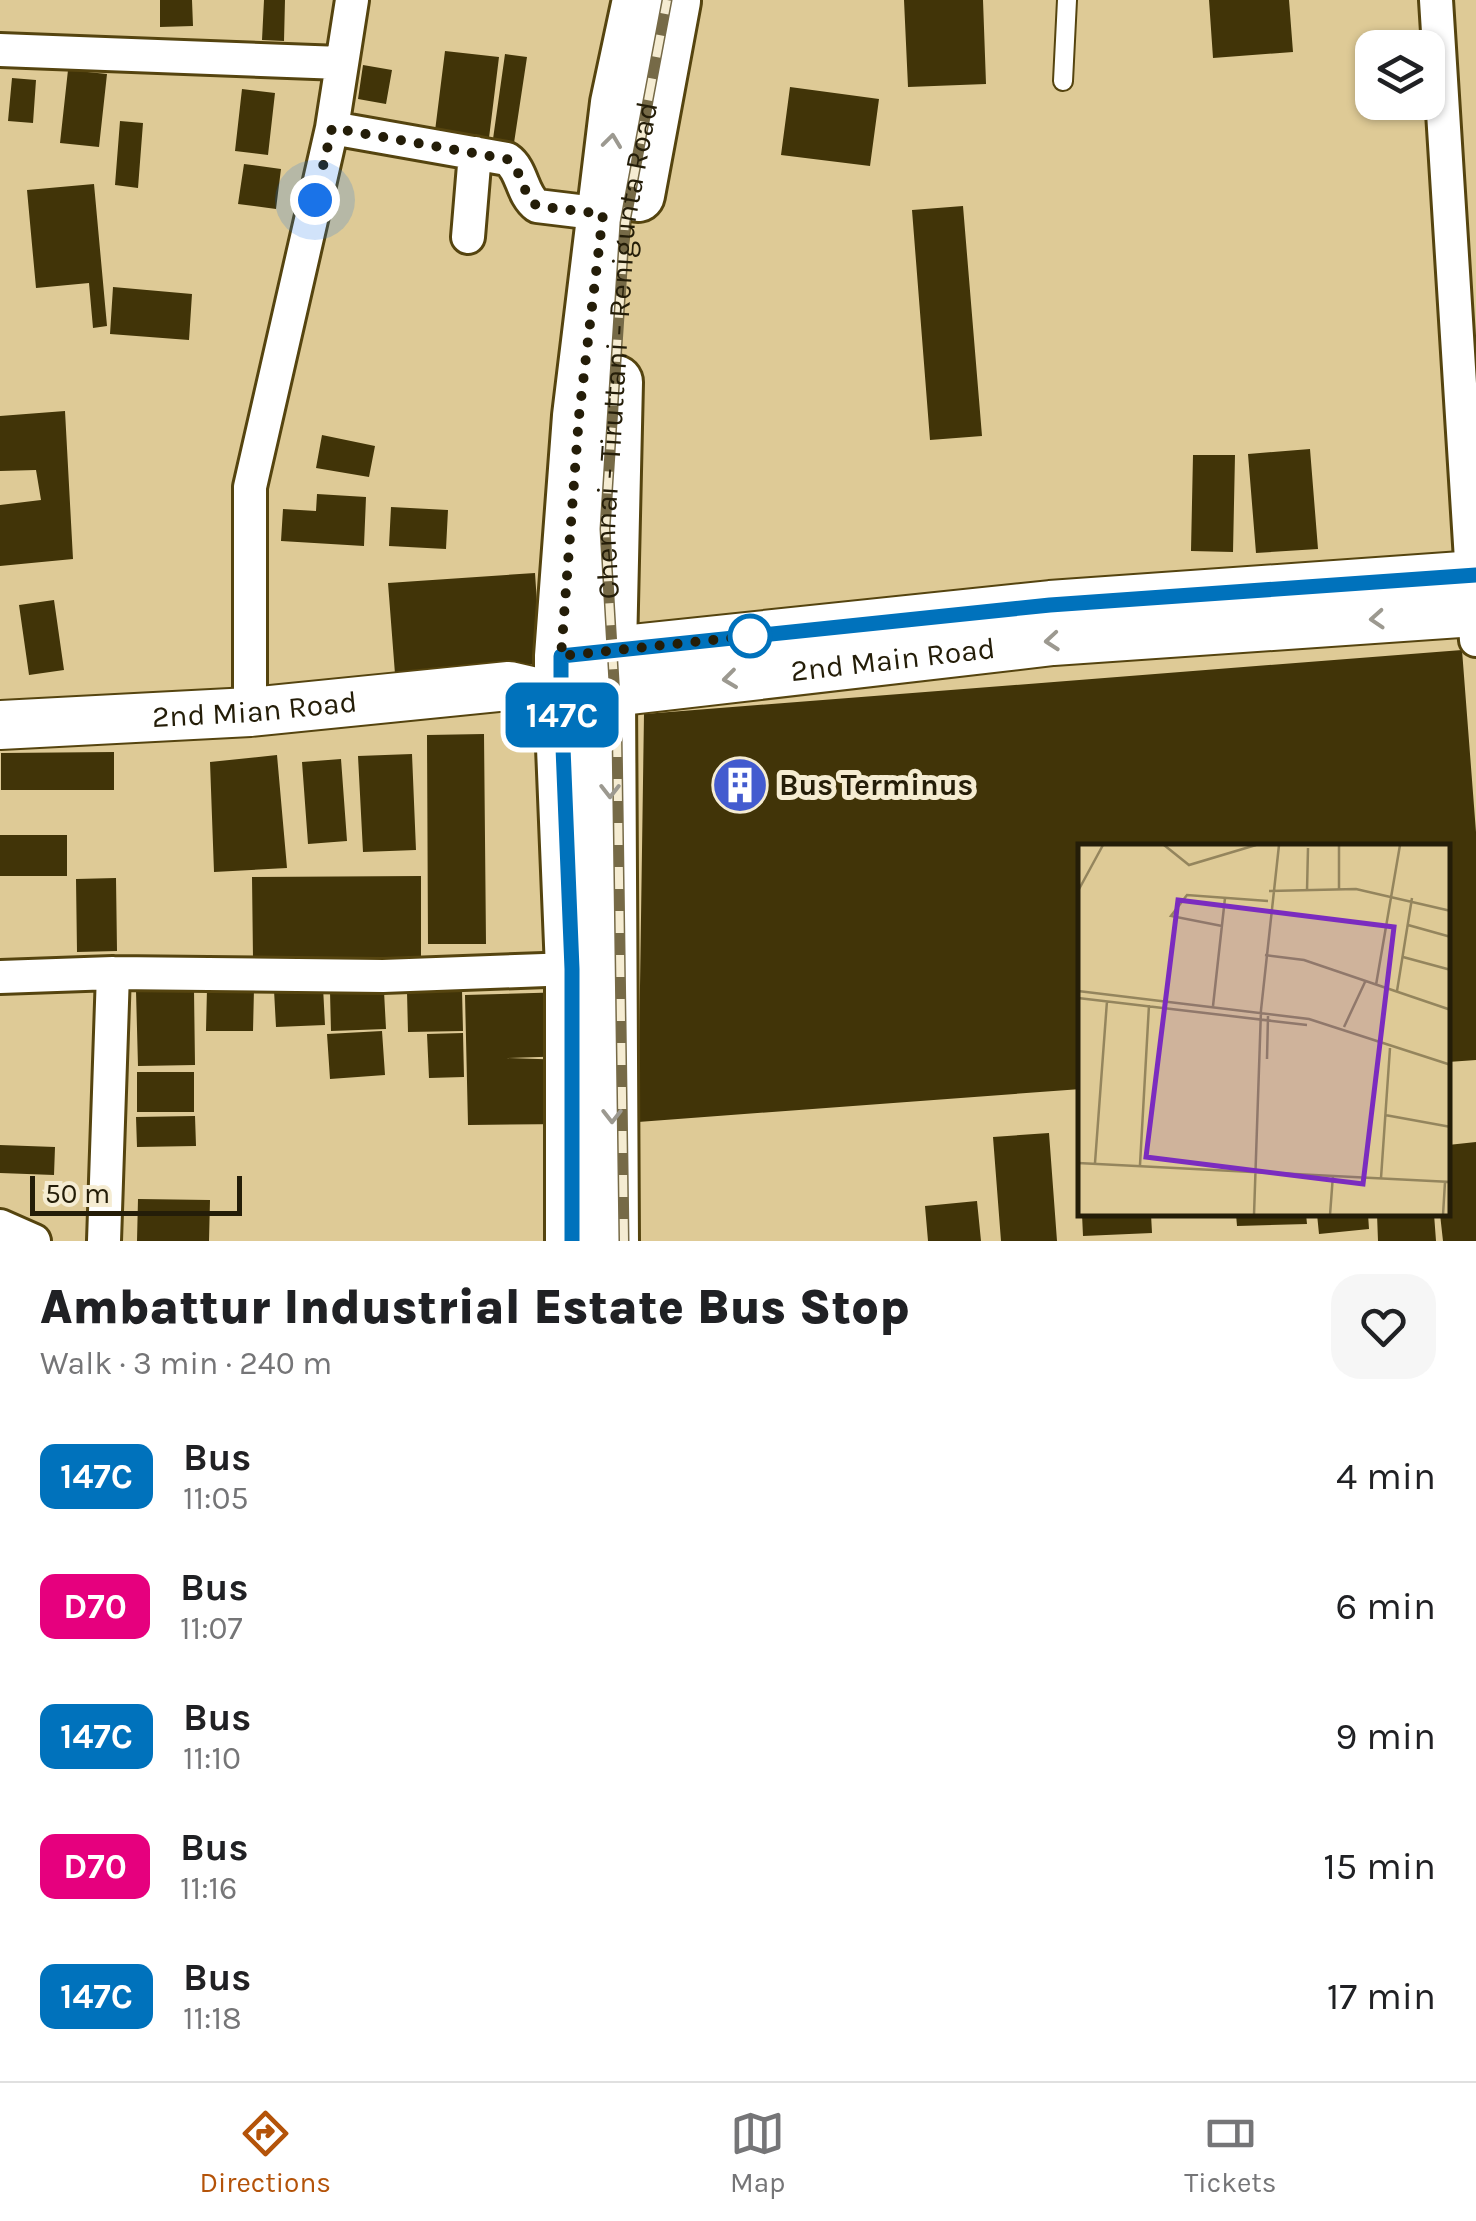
<!DOCTYPE html>
<html lang="en">
<head>
<meta charset="utf-8">
<style>
	body { margin:0; font-family:Karla,sans-serif; background:#f6f6f6; color:#202124; height:100vh; display:flex; flex-direction:column; font-size:38px; white-space:nowrap }
	* { box-sizing:border-box; margin:0 }
	p { font-size:32px; color:#757577 }
	.icon { flex:none; width:55px; height:55px; fill:none; stroke:currentColor; stroke-width:2; stroke-linecap:round; stroke-linejoin:round }
	.map { position:relative; height:1241px; overflow:hidden }
	.panel { display:flex; flex-direction:column; background:#fff; flex:1 }
	.panel>* { flex:none }
	.badge { padding:0 20px; border-radius:15px; font-size:35px; line-height:65px }
	.controls { position:absolute; left:1355px; top:30px; display:grid; gap:20px }
	.controls a { display:grid; place-items:center; width:90px; height:90px; border-radius:20px; background:#fff; box-shadow:0 2px 8px #0004; font-size:50px }
	.scale { position:absolute; left:30px; bottom:25px; width:212px; box-sizing:border-box; padding-left:10px; border:5px solid #241d08; border-top:0; font-size:28px; line-height:35px; white-space:nowrap; color:#241d08; -webkit-text-stroke:8px #f5ecd2; paint-order:stroke }
	.you { position:absolute; width:50px; height:50px; margin:-25px; border:8px solid #fff; border-radius:50%; background:#1a73e8; box-shadow:0 0 0 15px #1a73e833 }
	.map>.badge { position:absolute; translate:-50% -50%; box-shadow:0 0 0 5px #fff }
	.round { display:grid; place-items:center; flex:none; width:105px; height:105px; border-radius:30px; background:#f6f6f6 }
	.overview { display:flex; align-items:center; justify-content:space-between; height:170px; padding:0 40px }
	h1 { font-size:48px; font-weight:800; line-height:75px }
	ul { padding:0; list-style:none }
	li { display:flex; align-items:center; gap:30px; height:130px; padding:0 40px }
	li div { flex:1 }
	li b { display:block; font-size:38px }
	li em { font-style:normal }
	li .badge { min-width:110px; font-weight:700; text-align:center }
	.tabs { display:flex; justify-content:space-around; align-items:center; height:140px; border-top:2px solid #e0e0e0; background:#fff; font-size:28px; color:#757577 }
	.tabs a { display:grid; justify-items:center; gap:5px }
	.tabs .current { color:#b45309 }
	.map>svg:first-child { display:block }
</style>
</head>
<body>
<div class="map">
<svg width="1476" height="1241" viewBox="0 0 1476 1241">
	<rect width="100%" height="100%" fill="#deca96"/>
	<path fill="#413408" d="M 160,0 L 192,0 L 193,26 L 160,27 Z
		M 264,0 L 285,0 L 284,41 L 262,40 Z
		M 904,0 L 983,0 L 986,84 L 908,87 Z
		M 1209,0 L 1289,0 L 1293,52 L 1213,58 Z
		M 445,51 L 499,57 L 489,138 L 435,131 Z
		M 505,54 L 527,57 L 514,143 L 493,139 Z
		M 363,65 L 392,70 L 386,104 L 358,99 Z
		M 68,70 L 107,74 L 99,147 L 60,143 Z
		M 12,78 L 36,80 L 33,123 L 8,121 Z
		M 790,87 L 879,99 L 870,166 L 781,155 Z
		M 242,89 L 275,93 L 268,155 L 235,151 Z
		M 120,121 L 143,123 L 138,188 L 115,185 Z
		M 244,164 L 281,169 L 276,209 L 238,204 Z
		M 94,184 L 107,326 L 93,328 L 89,283 L 36,288 L 27,190 Z
		M 963,206 L 982,436 L 930,440 L 912,210 Z
		M 113,287 L 192,294 L 189,340 L 110,334 Z
		M 65,411 L 73,559 L 0,566 L 0,505 L 41,500 L 36,470 L 0,471 L 0,416 Z
		M 322,435 L 375,446 L 369,477 L 316,468 Z
		M 1310,449 L 1318,549 L 1256,553 L 1248,454 Z
		M 1193,455 L 1235,455 L 1233,552 L 1191,551 Z
		M 317,494 L 366,497 L 364,546 L 281,541 L 283,509 L 316,511 Z
		M 391,507 L 448,510 L 446,549 L 389,546 Z
		M 535,573 L 541,664 L 395,674 L 388,583 Z
		M 54,600 L 64,670 L 29,675 L 19,605 Z
		M 1462,650 L 1476,832 L 1476,1060 L 1448,1062 L 1448,846 L 1081,846 L 1081,1089 L 638,1122 L 644,714 Z
		M 484,734 L 486,944 L 428,944 L 427,735 Z
		M 114,752 L 114,790 L 1,790 L 1,753 Z
		M 412,754 L 416,850 L 363,852 L 358,756 Z
		M 277,755 L 287,868 L 214,872 L 210,762 Z
		M 341,759 L 347,841 L 308,844 L 302,762 Z
		M 0,835 L 67,835 L 67,876 L 0,876 Z
		M 421,876 L 421,958 L 253,959 L 252,877 Z
		M 116,878 L 117,951 L 77,952 L 76,879 Z
		M 323,987 L 325,1025 L 276,1027 L 274,990 Z
		M 207,988 L 254,989 L 253,1031 L 206,1031 Z
		M 194,990 L 195,1065 L 138,1066 L 136,991 Z
		M 462,990 L 463,1031 L 408,1032 L 407,992 Z
		M 384,991 L 386,1029 L 331,1031 L 330,992 Z
		M 568,992 L 571,1056 L 506,1058 L 568,1060 L 568,1124 L 468,1125 L 465,995 Z
		M 382,1031 L 385,1075 L 330,1079 L 327,1034 Z
		M 463,1033 L 464,1077 L 429,1078 L 427,1034 Z
		M 137,1072 L 194,1072 L 194,1112 L 137,1112 Z
		M 195,1116 L 196,1146 L 137,1147 L 136,1117 Z
		M 1049,1133 L 1057,1241 L 1001,1241 L 993,1137 Z
		M 1476,1142 L 1476,1241 L 1443,1241 L 1440,1214 L 1448,1214 L 1448,1145 Z
		M 0,1145 L 55,1147 L 54,1175 L 0,1173 Z
		M 138,1199 L 210,1200 L 209,1241 L 137,1241 Z
		M 977,1201 L 981,1241 L 928,1241 L 925,1206 Z
		M 1082,1214 L 1151,1214 L 1152,1233 L 1083,1236 Z
		M 1236,1214 L 1306,1214 L 1307,1224 L 1237,1226 Z
		M 1317,1214 L 1368,1214 L 1369,1229 L 1319,1234 Z
		M 1377,1214 L 1434,1214 L 1436,1241 L 1378,1241 Z"/>
	<g fill="none" stroke-linecap="round" stroke-linejoin="round">
		<g stroke="#55440f" stroke-width="22">
			<path id="lane" d="M 1063,81 L 1067,0"/>
		</g>
		<g stroke="#55440f" stroke-width="38">
			<path id="street" d="M 1436,0 L 1476,640
				M 0,50 L 341,63
				M 332,128 L 507,159 C 523,170 521,194 537,206 L 603,214
				M 468,237 L 475,153
				M 250,712 L 250,487 L 332,128 L 352,0
				M 0,977 L 113,973 L 383,976 L 572,969
				M 0,1226 L 34,1241
				M 104,1241 L 113,973"/>
		</g>
		<g stroke="#55440f" stroke-width="52">
			<g id="secondary">
				<path d="M 574,655 L 1050,605 L 1476,575"/>
				<path id="s1" d="M 0,725 L 250,712 L 509,686 L 561,698 L 1053,641 L 1476,612"/>
			</g>
		</g>
		<g stroke="#55440f" stroke-width="58">
			<path id="primary" d="M 638,195 L 674,1
				M 572,1241 L 572,969 L 561,698 L 561,656 L 579,416 L 617,103 L 639,0
				M 612,1241 L 609,694 L 616,382"/>
		</g>
		<use href="#lane" stroke="#fff" stroke-width="18"/>
		<use href="#street" stroke="#fff" stroke-width="32"/>
		<use href="#secondary" stroke="#fff" stroke-width="48"/>
		<use href="#primary" stroke="#fff" stroke-width="52"/>
		<g stroke="#766a47" stroke-width="11">
			<g id="rail">
				<path id="s2" d="M 624,1241 L 617,733 L 605,529 L 625,223 L 667,0"/>
			</g>
		</g>
		<use href="#rail" stroke="#f5ecd2" stroke-width="8" stroke-dasharray="22" stroke-linecap="butt"/>
	</g>
	<defs><path id="oneway-chevron" d="M-2-3.5L2.5 0L-2 3.5" fill="none" stroke-width="1.6" stroke-linecap="round" stroke-linejoin="round" transform="scale(2.5)"/></defs>
	<g stroke="#9c9990">
		<use href="#oneway-chevron" transform="translate(612 141) rotate(-83)"/>
		<use href="#oneway-chevron" transform="translate(1377 619) rotate(176)"/>
		<use href="#oneway-chevron" transform="translate(1052 641) rotate(175)"/>
		<use href="#oneway-chevron" transform="translate(730 679) rotate(173)"/>
		<use href="#oneway-chevron" transform="translate(610 791) rotate(90)"/>
		<use href="#oneway-chevron" transform="translate(612 1116) rotate(90)"/>
	</g>
	<g fill="none" stroke-linecap="round" stroke-linejoin="round">
		<g stroke="#fff" stroke-width="22">
			<path id="line" d="M 572,1241 L 572,969 L 561,698 L 561,656 L 1050,605 L 1476,575"/>
		</g>
		<use href="#line" stroke="#0072bc" stroke-width="15"/>
		<path stroke="#241d08" stroke-width="10" stroke-dasharray="0 18" d="M 315,200 L 332,128 L 507,159 C 523,170 521,194 537,206 L 603,214 L 579,416 L 561,656 L 750,636"/>
	</g>
	<defs>
		<g id="building-disc" transform="scale(2.875)"><circle r="9.5" fill="#435bcf" stroke="#f5ecd2"/><path d="M-4-6H4V6H1V3H-1V6H-4ZM-2.5-4.3h1.7v1.8h-1.7ZM.8-4.3h1.7v1.8H.8ZM-2.5-1h1.7V.8h-1.7ZM.8-1h1.7V.8H.8Z" fill="#fff"/></g>
	</defs>
	<g fill-rule="evenodd">
		<use href="#building-disc" x="740" y="785"/>
	</g>
	<circle fill="#fff" stroke="#0072bc" stroke-width="5" cx="750" cy="636" r="20"/>
	<g text-anchor="middle" stroke-width="10" stroke-linejoin="round" paint-order="stroke">
		<g font-size="30" fill="#241d08" stroke="#f5ecd2">
			<text dy="10" stroke="none"><textPath href="#s2" startOffset="892">Chennai - Tiruttani - Renigunta Road</textPath></text>
			<text dy="10" stroke="none"><textPath href="#s1" startOffset="898">2nd Main Road</textPath></text>
			<text dy="10" stroke="none"><textPath href="#s1" startOffset="255">2nd Mian Road</textPath></text>
		</g>
		<g font-size="30" font-weight="bold" fill="#241d08" stroke="#f5ecd2" text-anchor="start">
			<text x="779" y="795">Bus Terminus</text>
		</g>
	</g>
	<g transform="translate(1078 844)">
		<rect width="372" height="372" fill="#deca96"/>
		<path fill="none" stroke="#94855d" stroke-width="2.5" d="M 86,1 L 111,21 L 178,1M 261,46 L 261,2M 0,47 L 25,1M 191,47 L 278,45 L 373,67M 229,47 L 230,4M 330,81 L 373,93M 144,82 L 93,72 L 109,51 L 190,57M 187,111 L 226,116 L 373,166M 325,113 L 373,126M 298,141 L 322,1M 0,147 L 231,175 L 373,221M 319,147 L 334,54M 0,154 L 229,181M 135,162 L 147,54M 266,183 L 287,138M 189,215 L 190,172M 307,271 L 373,283M 0,319 L 373,338M 17,319 L 29,157M 62,321 L 71,161M 303,334 L 312,204M 176,371 L 183,166 L 201,1M 252,371 L 255,331M 365,371 L 367,338"/>
		<path fill="#7b2cbf" fill-opacity="0.15" stroke="#7b2cbf" stroke-width="5" d="M 100,56 L 316,83 L 285,340 L 68,313 Z"/>
		<rect width="372" height="372" fill="none" stroke="#241d08" stroke-width="5"/>
	</g>
</svg>
<div class="controls">
<a><svg class="icon" aria-label="layers" viewBox="0 0 24 24"><path d="M12 4l9 5-9 5-9-5zM3 14l9 5 9-5"/></svg></a>
</div>
<div class="scale">50 m</div>
<div class="you" style="left:315px;top:200px"></div>
<b class="badge" style="left:562px;top:715px;background:#0072bc;color:#fff">147C</b>
</div>
<section class="panel">
<div class="overview"><div><h1>Ambattur Industrial Estate Bus Stop</h1><p>Walk · 3 min · 240 m</p></div><a class="round"><svg class="icon" aria-label="heart" viewBox="0 0 24 24"><path d="M12 20l-8-8c-3-5 5-10 8-4 3-6 11-1 8 4z"/></svg></a></div>
<ul>
<li><span class="badge" style="background:#0072bc;color:#fff">147C</span><div><b>Bus</b><p>11:05</p></div><em>4 min</em></li>
<li><span class="badge" style="background:#e6007e;color:#fff">D70</span><div><b>Bus</b><p>11:07</p></div><em>6 min</em></li>
<li><span class="badge" style="background:#0072bc;color:#fff">147C</span><div><b>Bus</b><p>11:10</p></div><em>9 min</em></li>
<li><span class="badge" style="background:#e6007e;color:#fff">D70</span><div><b>Bus</b><p>11:16</p></div><em>15 min</em></li>
<li><span class="badge" style="background:#0072bc;color:#fff">147C</span><div><b>Bus</b><p>11:18</p></div><em>17 min</em></li>
</ul>
</section>
<nav class="tabs">
<a class="current"><svg class="icon" aria-label="directions" viewBox="0 0 24 24"><path d="M12 3l9 9-9 9-9-9zM9 14v-3h6M13 9l2 2-2 2"/></svg>Directions</a>
<a><svg class="icon" aria-label="map" viewBox="0 0 24 24"><path d="M3 6l6-2 6 2 6-2v14l-6 2-6-2-6 2zM9 4v14M15 6v14"/></svg>Map</a>
<a><svg class="icon" aria-label="tickets" viewBox="0 0 24 24"><path d="M3 7h18v10H3zM15 7v10"/></svg>Tickets</a>
</nav>
</body>
</html>
